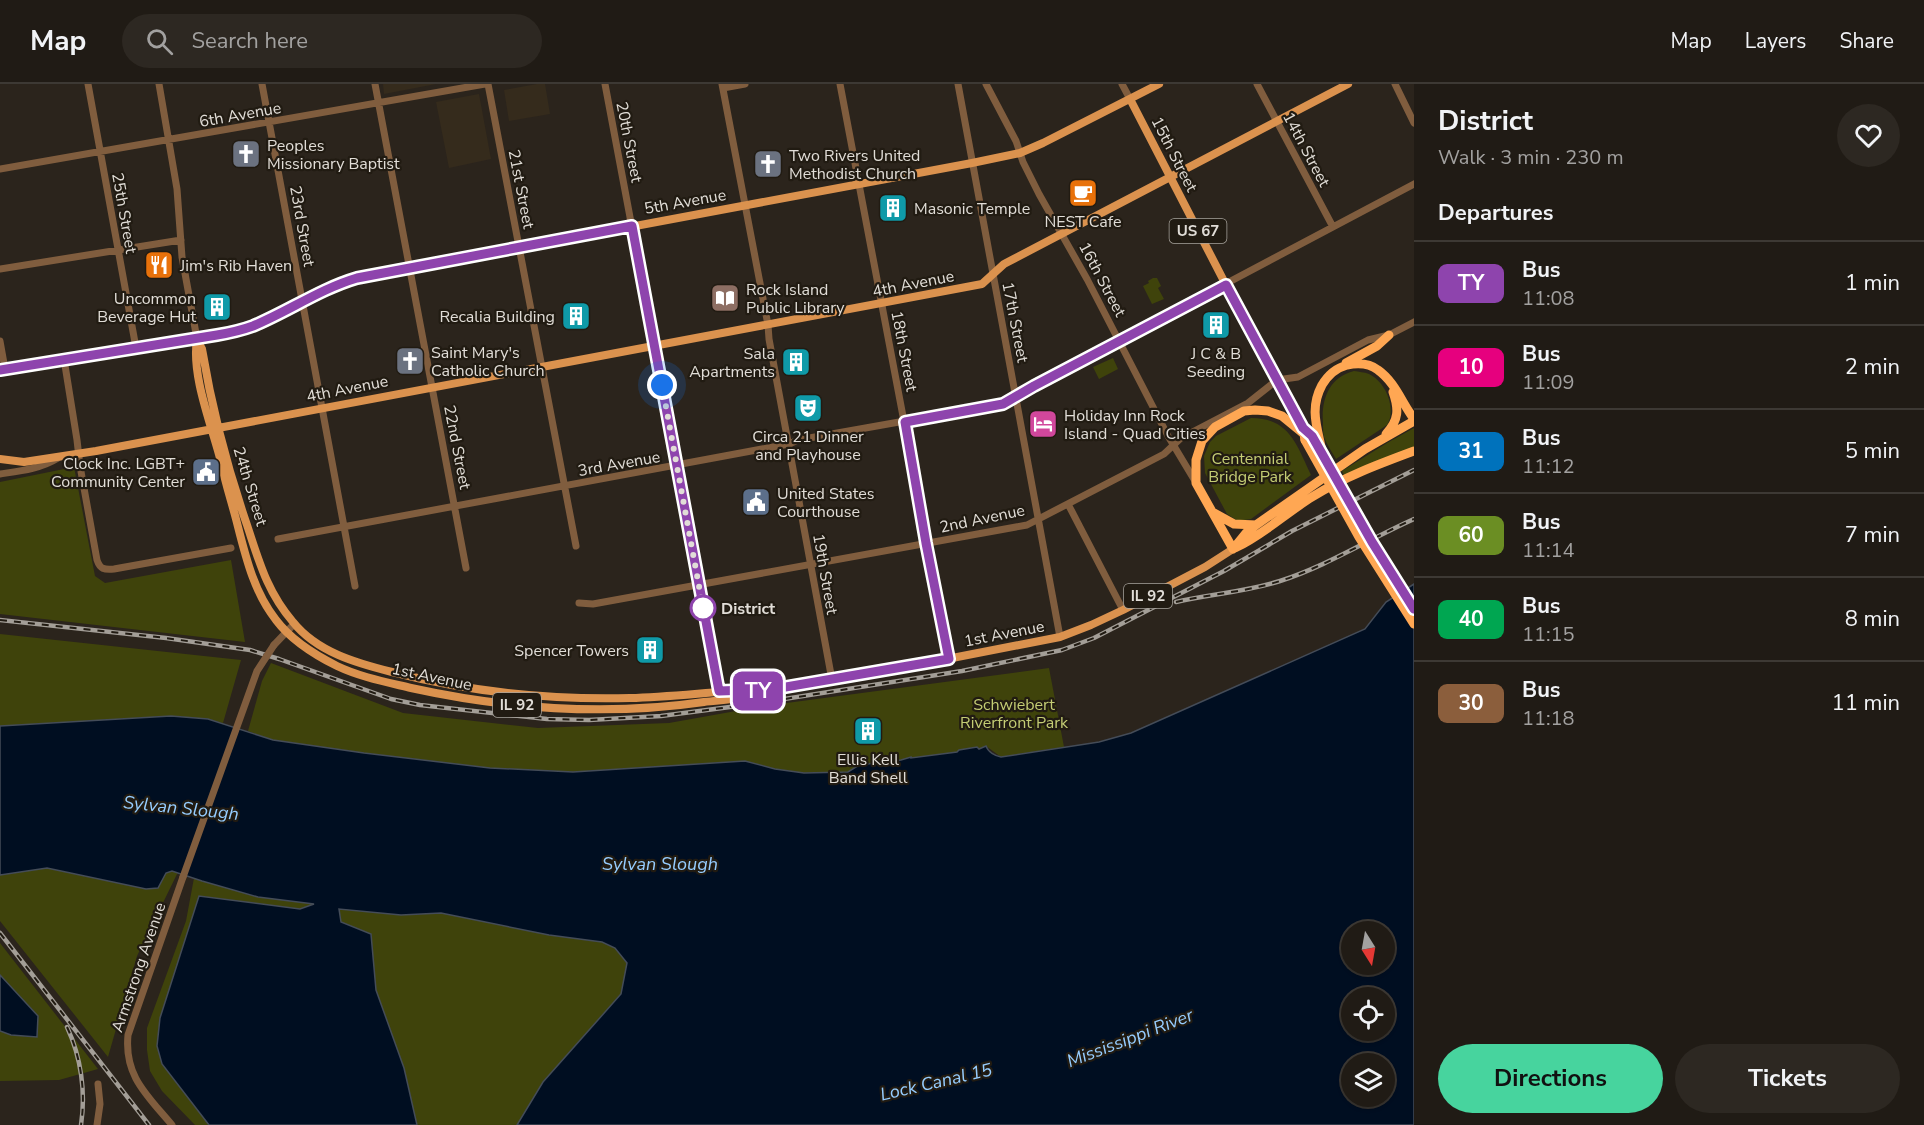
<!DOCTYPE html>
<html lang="en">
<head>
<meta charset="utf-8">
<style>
	body { margin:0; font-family:"Nunito Sans",sans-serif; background:#2d2822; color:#f1f3f6; height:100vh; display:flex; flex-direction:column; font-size:22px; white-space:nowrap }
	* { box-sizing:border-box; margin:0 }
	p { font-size:20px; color:#a2a1a0 }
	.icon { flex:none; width:33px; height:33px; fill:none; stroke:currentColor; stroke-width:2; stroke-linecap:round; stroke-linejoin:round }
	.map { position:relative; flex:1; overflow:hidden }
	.side { display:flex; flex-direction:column; background:#201b15; width:510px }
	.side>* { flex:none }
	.badge { padding:0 12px; border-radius:9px; font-size:21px; line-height:39px }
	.needle { width:39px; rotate:169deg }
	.controls { position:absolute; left:1341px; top:837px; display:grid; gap:12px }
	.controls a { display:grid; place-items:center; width:54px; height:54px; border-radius:50%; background:#201b15; box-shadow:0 2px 4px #0004,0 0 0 2px #3d3934; font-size:30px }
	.you { position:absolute; width:30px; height:30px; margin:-15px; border:4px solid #fff; border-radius:50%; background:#1a73e8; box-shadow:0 0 0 9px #1a73e833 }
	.map>.badge { position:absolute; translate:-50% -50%; box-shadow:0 0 0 3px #fff }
	h2 { padding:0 24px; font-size:22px; line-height:54px }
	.round { display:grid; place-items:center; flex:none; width:63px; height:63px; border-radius:32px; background:#2d2822 }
	.headline { display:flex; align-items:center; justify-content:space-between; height:102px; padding:0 24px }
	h1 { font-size:28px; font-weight:700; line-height:45px }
	.action { display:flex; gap:12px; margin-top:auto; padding:12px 24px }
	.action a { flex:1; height:69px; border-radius:36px; background:#47d49e; color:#111; font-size:24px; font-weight:700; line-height:69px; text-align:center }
	.action a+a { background:#2d2822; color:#f1f3f6 }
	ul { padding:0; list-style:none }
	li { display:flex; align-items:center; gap:18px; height:84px; padding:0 24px; border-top:2px solid #3d3934 }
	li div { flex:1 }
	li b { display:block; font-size:22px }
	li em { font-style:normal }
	li .badge { min-width:66px; font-weight:700; text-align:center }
	header { display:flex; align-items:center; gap:36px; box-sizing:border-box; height:84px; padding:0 30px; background:#201b15; border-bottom:2px solid #3d3934 }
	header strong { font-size:28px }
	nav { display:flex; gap:33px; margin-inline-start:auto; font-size:21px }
	.search { width:420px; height:54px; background:#2d2822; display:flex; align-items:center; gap:15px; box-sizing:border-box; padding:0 21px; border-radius:33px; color:#a2a1a0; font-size:22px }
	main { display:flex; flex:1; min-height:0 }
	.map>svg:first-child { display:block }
</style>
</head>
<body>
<header>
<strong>Map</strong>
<div class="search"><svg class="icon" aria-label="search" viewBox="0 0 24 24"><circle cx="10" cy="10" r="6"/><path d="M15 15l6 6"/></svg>Search here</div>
<nav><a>Map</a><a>Layers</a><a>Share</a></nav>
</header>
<main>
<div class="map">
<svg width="1414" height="1041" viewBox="0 0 1414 1041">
	<rect width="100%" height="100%" fill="#2b241c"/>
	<path fill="#352b1c" d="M 383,0 L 436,0 L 384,10 Z
		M 537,0 L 545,0 L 550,30 L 509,37 L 504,6 Z
		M 479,10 L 491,75 L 449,84 L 436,18 Z"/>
	<path fill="#3f430b" d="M 1153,194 L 1157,194 L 1161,202 L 1158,204 L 1164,215 L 1152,220 L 1143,202 L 1149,199 L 1148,197 Z
		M 1113,274 L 1118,285 L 1099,295 L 1093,283 Z
		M 1354,287 C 1359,288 1364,288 1369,290 C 1386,298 1397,325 1387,341 L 1336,375 C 1332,368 1327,361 1324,353 C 1323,349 1323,344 1323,339 C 1321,316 1329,293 1354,287 Z
		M 1251,334 C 1290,334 1297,362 1311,391 L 1251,435 L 1238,437 L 1227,430 L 1205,389 L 1204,372 L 1210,358 L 1216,352 Z
		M 1414,344 L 1414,363 L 1344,391 L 1342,387 L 1387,359 Z
		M 74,383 L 95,492 L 105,499 L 231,476 L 245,558 L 0,530 L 0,398 Z
		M 0,550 L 241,576 L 223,639 L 208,635 L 171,632 L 0,642 Z
		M 271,579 L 403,629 L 538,644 L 669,639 L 764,622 L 1049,584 L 1064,663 L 1001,673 L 986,662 L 978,665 L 977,663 L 959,666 L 957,668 L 911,675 L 910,673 L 902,676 L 859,681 L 848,688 L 804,689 L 775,685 L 745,677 L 573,688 L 490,684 L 364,669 L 273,656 L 248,647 L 262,597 Z
		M 47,784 L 146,805 L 158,804 L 166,789 L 172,787 L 178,788 L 137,872 L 108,973 L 0,837 L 0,791 Z
		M 194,794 L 567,840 L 658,879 L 534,1041 L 398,1041 L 188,848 L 160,934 L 157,962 L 162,980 L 209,1041 L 195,1041 L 162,1007 L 150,987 L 147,966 L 147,944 L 186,837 Z
		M 0,859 L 98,985 L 59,996 L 0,997 Z"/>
	<path fill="#000e21" stroke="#444c58" stroke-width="1.5" fill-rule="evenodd" d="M 1414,500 L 1414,1041 L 517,1041 L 543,998 L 621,910 L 627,879 L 615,864 L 602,858 L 549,851 L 441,829 L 401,831 L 339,825 L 341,838 L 371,850 L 376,906 L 404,984 L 417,1041 L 209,1041 L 162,980 L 157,962 L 160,934 L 199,812 L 300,825 L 314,820 L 258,813 L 202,797 L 172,787 L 166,789 L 158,804 L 146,805 L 47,784 L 0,791 L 0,642 L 171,632 L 208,635 L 273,656 L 364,669 L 490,684 L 573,688 L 745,677 L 775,685 L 804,689 L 848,688 L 859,681 L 901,676 L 911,673 L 911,674 L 957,668 L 959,666 L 977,663 L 979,665 L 986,662 C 988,668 995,672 1001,673 L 1099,658 L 1131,649 L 1365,545 L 1386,518 ZM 1352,848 L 1384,848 L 1384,880 L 1352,880 ZM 1352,914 L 1384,914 L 1384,946 L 1352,946 ZM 1352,980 L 1384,980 L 1384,1012 L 1352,1012 Z
		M 0,891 L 38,932 L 37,953 L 11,951 L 0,947 Z"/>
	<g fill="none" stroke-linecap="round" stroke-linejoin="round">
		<path stroke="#805d3e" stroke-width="7" d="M 88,0 L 136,264
			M 159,0 L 177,105 L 182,173 L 197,255
			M 262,0 L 355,502
			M 375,0 L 466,484
			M 488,0 L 576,462
			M 605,0 L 720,612
			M 722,0 L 768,241 L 769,255 L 832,596
			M 840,0 L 949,575
			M 958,0 L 1060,553
			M 986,0 L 1016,57 L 1023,78 L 1039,110 L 1087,195 L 1168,352 L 1195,397
			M 1122,0 L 1130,15
			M 1257,0 L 1333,143
			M 1395,0 L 1414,39
			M 723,4 L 745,0
			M 0,85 L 485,0
			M 0,185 L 181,156
			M 0,257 L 5,285
			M 64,275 L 77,356 L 80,382 L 97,476 C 100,485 104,486 114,485 L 231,464
			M 0,390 C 20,387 40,385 58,374
			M 1068,420 L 1123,526
			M 278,455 L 789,360 L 798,356 L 1006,319 L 1027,305 L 1414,100
			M 579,519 L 593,520 L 1027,441 L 1164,370 L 1181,354 L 1248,319 L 1277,296 L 1298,293 L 1368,256 L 1389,251 L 1414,238
			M 274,561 L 294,540
			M 97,1041 L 100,1020 L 98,1000
			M 172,1041 C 147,1011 124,992 128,951 L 183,793"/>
		<path stroke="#db924e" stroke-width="8" d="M 1130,15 L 1226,201 L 1303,344 L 1304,350
			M 197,255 C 191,292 212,342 221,378 C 225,398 231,416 236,435 C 245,470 253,507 276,536 C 291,556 315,571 337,582 C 360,593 386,598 411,604 C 507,625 607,632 704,618 C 724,616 742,615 762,607 L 896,585 L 1060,553 L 1091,541 L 1123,526 L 1205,483 L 1233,465
			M 197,256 L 202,265 C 212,325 227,383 247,441 C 259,477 267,508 293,538 C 317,568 356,579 392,588 C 470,608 550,616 630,614 C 669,613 709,608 748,606 L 758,607
			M 0,286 L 217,251 C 229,249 241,246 253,242 C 293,225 324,201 368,192 L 972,79 L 1020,69 L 1043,59 L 1159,0
			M 1303,344 L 1312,352 L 1320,367
			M 0,375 L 24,378 L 96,367 L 982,200 L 1004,180 L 1348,0"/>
		<path stroke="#ffa753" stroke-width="9" d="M 1346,279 L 1377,262 L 1389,251
			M 1386,350 C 1399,336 1399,325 1393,308
			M 1323,373 C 1319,347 1308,327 1322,301 C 1328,291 1336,284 1347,281 C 1357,279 1369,279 1378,286 C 1395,298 1402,319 1414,335
			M 1214,429 L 1234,440 L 1256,441
			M 1235,464 C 1263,451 1286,429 1312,413 C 1344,393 1379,380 1414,367
			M 1233,465 L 1196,399 L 1196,376 L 1202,357 L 1215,343 L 1244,327 L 1255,326 L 1268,327 L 1282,332 L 1304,350 L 1305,356
			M 1233,465 L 1246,449 L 1256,441 L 1365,365 L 1414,337"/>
		<g stroke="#a39e97" stroke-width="4.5">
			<path id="rail" d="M 1176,518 C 1210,510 1246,508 1280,497 C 1327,482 1369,455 1414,435
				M 0,536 L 166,554 L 250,566 L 279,575 L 391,615 L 420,621 L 547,635 L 589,636 L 661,632 L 753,620 L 962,587 L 1062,566 L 1094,554 L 1224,487 L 1292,447 L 1414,386
				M 0,849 L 149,1041
				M 67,943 C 81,973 86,1008 81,1041"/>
		</g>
		<use href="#rail" stroke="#211b12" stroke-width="2" stroke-dasharray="7" stroke-linecap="butt"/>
		<path stroke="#805d3e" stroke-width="7" d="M 183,793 L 257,587 L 274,561"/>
		<path stroke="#ffa753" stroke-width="9" d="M 1305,356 L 1359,453 L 1414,540
			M 1323,373 L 1372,458 L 1414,525"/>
	</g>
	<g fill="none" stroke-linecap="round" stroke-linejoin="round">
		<g stroke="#fff" stroke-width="14">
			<path id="line" d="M 0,286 L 217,251 C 229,249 242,246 253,242 C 289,227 320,205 357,194 L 632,142 L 719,607 L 748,606 L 762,607 L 949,575 L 926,459 L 905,338 L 1003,320 L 1034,302 L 1226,201 L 1303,344 L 1312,352 L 1372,458 L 1414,525"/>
		</g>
		<use href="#line" stroke="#8e44ad" stroke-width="9"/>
		<path stroke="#e1ddd7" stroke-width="6" stroke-dasharray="0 10.8" d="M 662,301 L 703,524"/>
	</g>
	<defs>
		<g id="church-square" transform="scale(1.5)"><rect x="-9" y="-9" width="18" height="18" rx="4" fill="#6b7280" stroke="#211b12"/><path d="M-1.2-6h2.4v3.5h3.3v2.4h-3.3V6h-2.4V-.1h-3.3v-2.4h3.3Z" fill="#fff"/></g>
		<g id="cafe-square" transform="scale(1.5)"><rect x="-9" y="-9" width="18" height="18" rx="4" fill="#e8710a" stroke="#211b12"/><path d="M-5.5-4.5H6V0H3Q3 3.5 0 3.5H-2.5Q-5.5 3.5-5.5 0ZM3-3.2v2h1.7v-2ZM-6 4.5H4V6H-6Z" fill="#fff"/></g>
		<g id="building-square" transform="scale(1.5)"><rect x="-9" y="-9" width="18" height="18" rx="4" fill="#0f9aa8" stroke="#211b12"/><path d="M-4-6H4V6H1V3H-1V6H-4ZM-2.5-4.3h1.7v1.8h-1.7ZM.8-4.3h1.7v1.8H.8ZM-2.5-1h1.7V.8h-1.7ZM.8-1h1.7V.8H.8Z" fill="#fff"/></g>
		<g id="restaurant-square" transform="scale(1.5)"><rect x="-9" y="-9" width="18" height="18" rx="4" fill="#e8710a" stroke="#211b12"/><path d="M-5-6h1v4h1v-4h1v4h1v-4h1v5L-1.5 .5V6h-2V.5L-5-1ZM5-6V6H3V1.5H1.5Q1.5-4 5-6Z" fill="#fff"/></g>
		<g id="library-square" transform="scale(1.5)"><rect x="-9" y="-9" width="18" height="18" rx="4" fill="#8d6e63" stroke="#211b12"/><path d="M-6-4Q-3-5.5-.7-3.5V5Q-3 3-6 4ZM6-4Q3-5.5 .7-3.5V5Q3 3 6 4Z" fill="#fff"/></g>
		<g id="theatre-square" transform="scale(1.5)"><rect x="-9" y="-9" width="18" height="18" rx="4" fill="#0f9aa8" stroke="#211b12"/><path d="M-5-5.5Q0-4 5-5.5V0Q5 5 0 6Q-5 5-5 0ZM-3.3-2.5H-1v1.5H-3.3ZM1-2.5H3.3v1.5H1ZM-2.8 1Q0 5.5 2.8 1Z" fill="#fff"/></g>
		<g id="hotel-square" transform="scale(1.5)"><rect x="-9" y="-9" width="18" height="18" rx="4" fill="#d1479c" stroke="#211b12"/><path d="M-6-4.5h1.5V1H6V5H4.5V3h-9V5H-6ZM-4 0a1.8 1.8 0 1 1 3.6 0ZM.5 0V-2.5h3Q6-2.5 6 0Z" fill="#fff"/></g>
		<g id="civic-square" transform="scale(1.5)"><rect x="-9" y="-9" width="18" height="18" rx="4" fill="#5c6f8a" stroke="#211b12"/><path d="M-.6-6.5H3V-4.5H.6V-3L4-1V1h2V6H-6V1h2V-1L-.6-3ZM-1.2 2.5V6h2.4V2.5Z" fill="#fff"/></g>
	</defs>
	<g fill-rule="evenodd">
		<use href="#church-square" x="246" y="70"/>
		<use href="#church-square" x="768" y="80"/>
		<use href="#cafe-square" x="1083" y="109"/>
		<use href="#building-square" x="893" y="124"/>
		<use href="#restaurant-square" x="159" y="181"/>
		<use href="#library-square" x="725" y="214"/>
		<use href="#building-square" x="217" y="223"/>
		<use href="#building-square" x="576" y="232"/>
		<use href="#building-square" x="1216" y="241"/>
		<use href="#church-square" x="410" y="277"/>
		<use href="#building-square" x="796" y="278"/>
		<use href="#theatre-square" x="808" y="324"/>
		<use href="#hotel-square" x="1043" y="340"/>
		<use href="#civic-square" x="206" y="388"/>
		<use href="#civic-square" x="756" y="418"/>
		<use href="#building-square" x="650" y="566"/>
		<use href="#building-square" x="868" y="647"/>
	</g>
	<circle fill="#fff" stroke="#8e44ad" stroke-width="3" cx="703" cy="524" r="12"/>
	<g text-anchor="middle" stroke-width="4.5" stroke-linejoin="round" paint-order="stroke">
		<g fill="#211b12" stroke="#a7a39c" stroke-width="1.5">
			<rect x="1169.5" y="135" width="57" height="24" rx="4.5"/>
			<rect x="1124" y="500" width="48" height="24" rx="4.5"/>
			<rect x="493" y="609" width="48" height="24" rx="4.5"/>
		</g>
		<g font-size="15" font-weight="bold" fill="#e1ddd7">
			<text x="1198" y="152">US 67</text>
			<text x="1148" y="517">IL 92</text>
			<text x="517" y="626">IL 92</text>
		</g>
		<g font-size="16" fill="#e1ddd7" stroke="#211b12">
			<text transform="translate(240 30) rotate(-10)" y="6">6th Avenue</text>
			<text transform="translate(630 58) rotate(79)" y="6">20th Street</text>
			<text transform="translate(1307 65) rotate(62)" y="6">14th Street</text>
			<text transform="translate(1175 70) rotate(63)" y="6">15th Street</text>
			<text transform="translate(522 105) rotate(79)" y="6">21st Street</text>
			<text transform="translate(685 117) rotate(-10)" y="6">5th Avenue</text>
			<text transform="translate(125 129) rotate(80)" y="6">25th Street</text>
			<text transform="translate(303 142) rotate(80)" y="6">23rd Street</text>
			<text transform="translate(1103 195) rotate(62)" y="6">16th Street</text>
			<text transform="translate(913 199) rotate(-11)" y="6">4th Avenue</text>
			<text transform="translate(1016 238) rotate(79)" y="6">17th Street</text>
			<text transform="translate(905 267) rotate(79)" y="6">18th Street</text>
			<text transform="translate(347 304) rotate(-11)" y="6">4th Avenue</text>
			<text transform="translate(458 363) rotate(79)" y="6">22nd Street</text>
			<text transform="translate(619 379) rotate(-10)" y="6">3rd Avenue</text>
			<text transform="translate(251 402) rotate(73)" y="6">24th Street</text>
			<text transform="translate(982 434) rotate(-12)" y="6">2nd Avenue</text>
			<text transform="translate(826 490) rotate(80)" y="6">19th Street</text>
			<text transform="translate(1004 549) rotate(-11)" y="6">1st Avenue</text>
			<text transform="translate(432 592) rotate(12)" y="6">1st Avenue</text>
			<text transform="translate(138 883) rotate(-71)" y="6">Armstrong Avenue</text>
		</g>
		<g font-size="16" fill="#e1ddd7" stroke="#211b12" text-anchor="start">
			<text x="267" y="67">Peoples<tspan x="267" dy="18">Missionary Baptist</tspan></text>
			<text x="789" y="77">Two Rivers United<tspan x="789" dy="18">Methodist Church</tspan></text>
			<text x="914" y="130">Masonic Temple</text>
			<text x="1083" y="143" text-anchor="middle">NEST Cafe</text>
			<text x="180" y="187">Jim's Rib Haven</text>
			<text x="746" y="211">Rock Island<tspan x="746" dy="18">Public Library</tspan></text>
			<text x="196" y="220" text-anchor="end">Uncommon<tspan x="196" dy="18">Beverage Hut</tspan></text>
			<text x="555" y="238" text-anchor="end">Recalia Building</text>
			<text x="431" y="274">Saint Mary's<tspan x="431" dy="18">Catholic Church</tspan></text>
			<text x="775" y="275" text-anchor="end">Sala<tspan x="775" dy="18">Apartments</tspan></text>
			<text x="1216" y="275" text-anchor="middle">J C &amp; B<tspan x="1216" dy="18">Seeding</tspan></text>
			<text x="1064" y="337">Holiday Inn Rock<tspan x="1064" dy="18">Island - Quad Cities</tspan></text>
			<text x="808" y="358" text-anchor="middle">Circa 21 Dinner<tspan x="808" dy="18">and Playhouse</tspan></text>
			<text x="185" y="385" text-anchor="end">Clock Inc. LGBT+<tspan x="185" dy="18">Community Center</tspan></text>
			<text x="777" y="415">United States<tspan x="777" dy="18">Courthouse</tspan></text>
			<text x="629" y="572" text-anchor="end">Spencer Towers</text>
			<text x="868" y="681" text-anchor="middle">Ellis Kell<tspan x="868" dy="18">Band Shell</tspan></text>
		</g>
		<g font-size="16" fill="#c4cd74" stroke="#211b12">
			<text x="1250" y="380">Centennial<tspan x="1250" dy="18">Bridge Park</tspan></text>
			<text x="1014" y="626">Schwiebert<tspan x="1014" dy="18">Riverfront Park</tspan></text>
		</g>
		<g font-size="16" font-weight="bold" fill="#e1ddd7" stroke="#211b12" text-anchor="start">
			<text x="721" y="530">District</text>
		</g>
		<g font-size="18" font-style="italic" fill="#96cdff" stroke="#211b12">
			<text transform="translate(181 724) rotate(6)" y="6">Sylvan Slough</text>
			<text x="660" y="786">Sylvan Slough</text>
			<text transform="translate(1130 954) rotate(-21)" y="6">Mississippi River</text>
			<text transform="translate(936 998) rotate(-13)" y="6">Lock Canal 15</text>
		</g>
	</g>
</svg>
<div class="controls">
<a><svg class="needle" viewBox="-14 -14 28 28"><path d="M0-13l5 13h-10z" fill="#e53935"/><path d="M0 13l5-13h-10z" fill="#a2a1a0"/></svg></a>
<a><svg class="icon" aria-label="locate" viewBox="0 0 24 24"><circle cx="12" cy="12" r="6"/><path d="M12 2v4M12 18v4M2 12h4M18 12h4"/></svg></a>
<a><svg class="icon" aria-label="layers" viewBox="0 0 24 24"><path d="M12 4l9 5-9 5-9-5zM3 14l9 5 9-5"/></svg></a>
</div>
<div class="you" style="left:662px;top:301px"></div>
<b class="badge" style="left:758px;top:607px;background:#8e44ad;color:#fff">TY</b>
</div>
<section class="side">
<div class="headline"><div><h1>District</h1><p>Walk · 3 min · 230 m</p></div><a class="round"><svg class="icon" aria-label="heart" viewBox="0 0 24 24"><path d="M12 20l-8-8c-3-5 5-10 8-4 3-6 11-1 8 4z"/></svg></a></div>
<h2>Departures</h2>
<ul>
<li><span class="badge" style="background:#8e44ad;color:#fff">TY</span><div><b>Bus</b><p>11:08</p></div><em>1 min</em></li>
<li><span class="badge" style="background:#e6007e;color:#fff">10</span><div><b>Bus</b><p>11:09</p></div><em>2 min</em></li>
<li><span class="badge" style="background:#0072bc;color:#fff">31</span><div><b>Bus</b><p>11:12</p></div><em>5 min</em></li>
<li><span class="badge" style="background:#6b8e23;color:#fff">60</span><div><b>Bus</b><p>11:14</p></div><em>7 min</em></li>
<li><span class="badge" style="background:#00a651;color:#fff">40</span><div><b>Bus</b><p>11:15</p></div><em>8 min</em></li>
<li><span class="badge" style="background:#8b5e3c;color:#fff">30</span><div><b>Bus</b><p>11:18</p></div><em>11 min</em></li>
</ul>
<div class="action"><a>Directions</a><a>Tickets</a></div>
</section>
</main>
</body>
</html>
